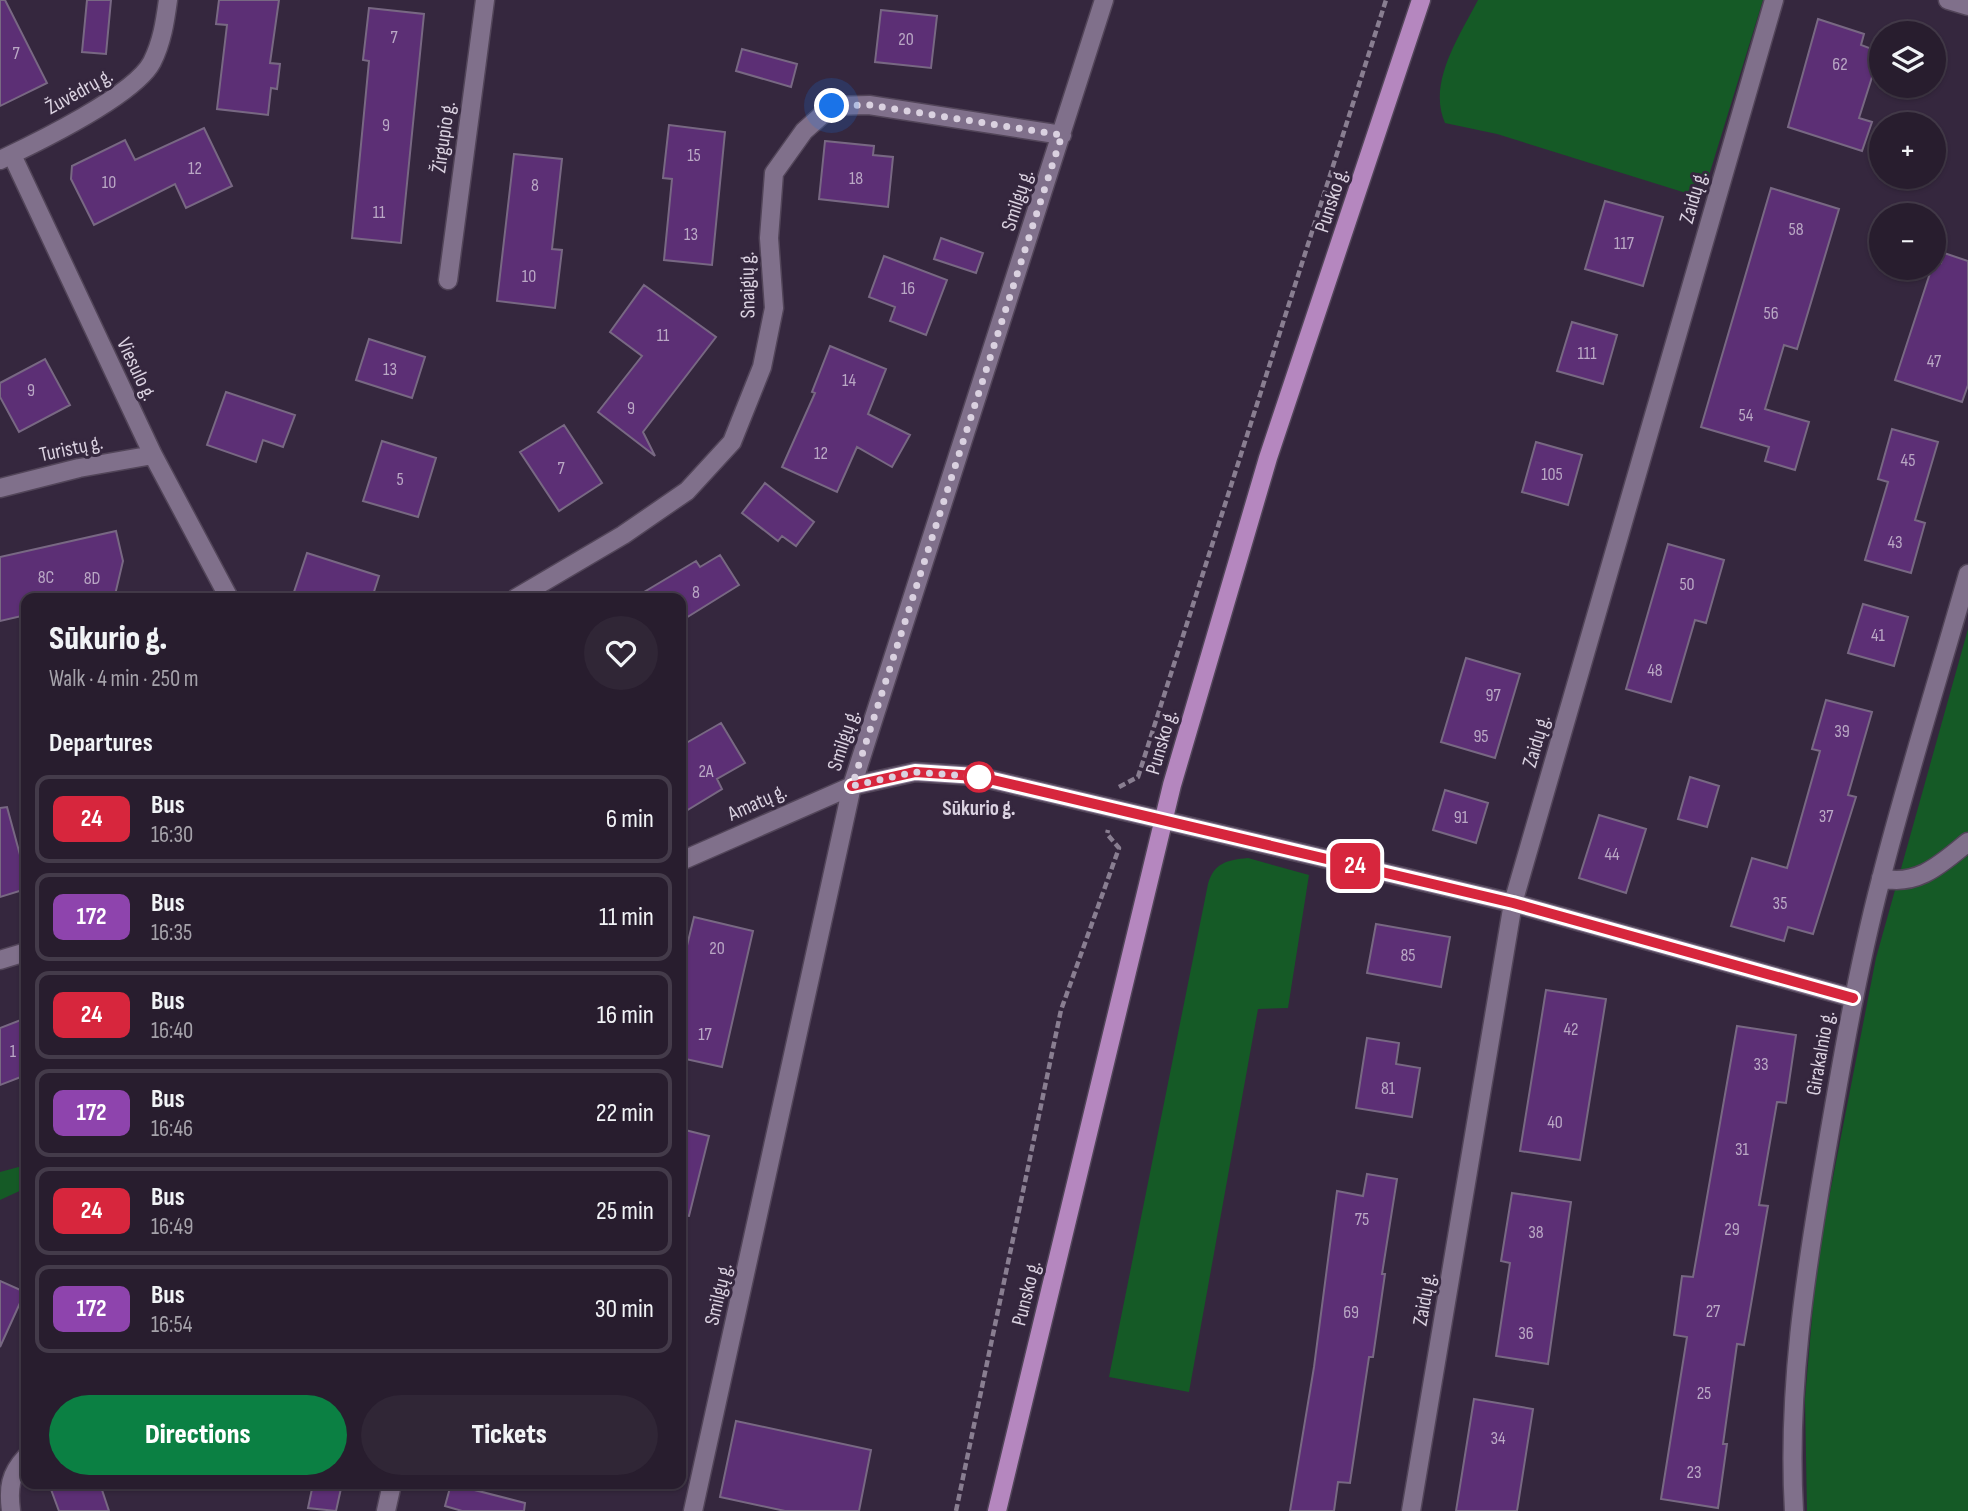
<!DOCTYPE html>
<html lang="en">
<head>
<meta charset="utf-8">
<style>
	body { margin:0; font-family:"Sofia Sans Condensed",sans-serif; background:#302636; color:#f1f3f6; height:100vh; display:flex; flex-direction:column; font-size:26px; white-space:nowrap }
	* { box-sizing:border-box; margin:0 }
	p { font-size:23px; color:#a5a2aa }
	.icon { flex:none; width:38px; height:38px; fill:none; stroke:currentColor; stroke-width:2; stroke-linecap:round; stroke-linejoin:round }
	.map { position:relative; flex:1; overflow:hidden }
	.details { position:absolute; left:21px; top:593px; width:665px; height:896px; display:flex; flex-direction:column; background:#281d2e; border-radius:14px; box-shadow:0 2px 5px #0004,0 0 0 2px #443b4a }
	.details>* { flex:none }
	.badge { padding:0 14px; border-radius:10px; font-size:24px; line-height:46px }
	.controls { position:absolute; left:1869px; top:21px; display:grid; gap:14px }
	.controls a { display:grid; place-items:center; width:77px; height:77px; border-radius:50%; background:#281d2e; box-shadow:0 2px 5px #0004,0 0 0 2px #443b4a; font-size:35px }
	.you { position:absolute; width:35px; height:35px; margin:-18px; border:5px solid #fff; border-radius:50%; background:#1a73e8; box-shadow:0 0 0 10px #1a73e833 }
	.map>.badge { position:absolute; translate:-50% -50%; box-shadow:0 0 0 4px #fff }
	h2 { padding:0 28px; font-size:26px; line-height:63px }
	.round { display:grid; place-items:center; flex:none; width:74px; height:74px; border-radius:37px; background:#302636 }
	.summary { display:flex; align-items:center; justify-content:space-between; height:119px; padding:0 28px }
	h1 { font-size:33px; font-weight:800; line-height:52px }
	.cta { display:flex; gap:14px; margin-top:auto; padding:14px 28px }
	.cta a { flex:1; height:80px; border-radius:42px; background:#0b8043; color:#fff; font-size:28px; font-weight:800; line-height:80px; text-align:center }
	.cta a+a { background:#302636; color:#f1f3f6 }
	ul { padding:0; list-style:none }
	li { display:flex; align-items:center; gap:21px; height:88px; margin:0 14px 10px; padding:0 14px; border:4px solid #443b4a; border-radius:14px }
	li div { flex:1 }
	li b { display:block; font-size:26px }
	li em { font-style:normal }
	li .badge { min-width:77px; font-weight:700; text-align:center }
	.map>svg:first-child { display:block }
</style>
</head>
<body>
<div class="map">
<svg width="1968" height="1511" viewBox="0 0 1968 1511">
	<rect width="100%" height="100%" fill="#35273e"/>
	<path fill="#155a26" d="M 1478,0 L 1763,0 L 1702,198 L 1497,134 L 1445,123 C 1427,83 1460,35 1478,0 Z
		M 1968,629 L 1968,1511 L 1807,1511 L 1805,1399 L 1817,1259 L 1876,958 Z
		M 1248,858 L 1309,875 L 1288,1008 L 1258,1009 L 1189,1392 L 1109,1377 L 1208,884 C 1214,863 1227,860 1248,858 Z
		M 26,1165 L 26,1188 L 0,1200 L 0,1172 Z"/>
	<path fill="#5c2f75" stroke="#786883" stroke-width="2" d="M 0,0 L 5,0 L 47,83 L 0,106 Z
		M 87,0 L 111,0 L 106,54 L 82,52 Z
		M 219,0 L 279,0 L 270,63 L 280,64 L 277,89 L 271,88 L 268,115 L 217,109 L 227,25 L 216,24 Z
		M 369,8 L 424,14 L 401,243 L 352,238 L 369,61 L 363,60 Z
		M 881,10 L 937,16 L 931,68 L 875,62 Z
		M 1818,19 L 1864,34 L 1861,45 L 1880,52 L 1859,118 L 1872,122 L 1862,151 L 1788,127 Z
		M 742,49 L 797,64 L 791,87 L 736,71 Z
		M 669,125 L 725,132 L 712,265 L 664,260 L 672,179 L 663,178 Z
		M 204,128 L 232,186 L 186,208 L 175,184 L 94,225 L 71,179 L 72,166 L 125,140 L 135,160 Z
		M 825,141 L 874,146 L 873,155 L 893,157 L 888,207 L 819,199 Z
		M 514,154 L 562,159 L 552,249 L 562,250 L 555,308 L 497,301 Z
		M 1771,188 L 1839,209 L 1797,349 L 1784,345 L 1765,409 L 1809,422 L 1795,470 L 1765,461 L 1769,447 L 1701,427 Z
		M 1605,201 L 1663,217 L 1643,286 L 1585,269 Z
		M 941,238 L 983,253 L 976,273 L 934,259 Z
		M 1944,253 L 1968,261 L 1968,385 L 1962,402 L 1895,380 L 1934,261 L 1941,263 Z
		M 884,256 L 947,280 L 926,335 L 890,321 L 895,307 L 869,297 Z
		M 644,285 L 716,337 L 643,432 L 655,456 L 598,412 L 642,356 L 610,332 Z
		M 1572,322 L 1617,335 L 1603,384 L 1557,371 Z
		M 369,339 L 425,357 L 412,398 L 356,380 Z
		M 830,346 L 886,369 L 868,414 L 910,435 L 892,467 L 857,447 L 837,492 L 782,467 L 815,393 L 812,392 Z
		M 45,359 L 70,405 L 19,432 L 0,397 L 0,383 Z
		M 226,392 L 295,415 L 283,447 L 263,440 L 256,462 L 207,445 Z
		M 564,425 L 602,483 L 559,511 L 520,452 Z
		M 1892,429 L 1938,442 L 1915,520 L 1925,523 L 1911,573 L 1865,560 L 1888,482 L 1878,479 Z
		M 382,441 L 436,458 L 418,517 L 363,501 Z
		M 1536,442 L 1582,455 L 1568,505 L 1522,492 Z
		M 765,483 L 814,522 L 796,546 L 782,536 L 778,541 L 742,513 Z
		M 116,531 L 123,561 L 115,595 L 100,598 L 26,598 L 26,615 L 0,621 L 0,557 Z
		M 1668,544 L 1724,560 L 1706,623 L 1695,620 L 1671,702 L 1626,689 Z
		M 307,553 L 379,576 L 372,598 L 292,598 Z
		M 720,555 L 739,585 L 681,621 L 681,598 L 634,598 L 696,561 L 700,567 Z
		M 1863,604 L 1908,617 L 1894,666 L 1848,653 Z
		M 1466,658 L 1520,674 L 1495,758 L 1441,742 Z
		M 1826,700 L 1872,712 L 1848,795 L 1856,797 L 1813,934 L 1788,927 L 1784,941 L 1731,926 L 1752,858 L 1787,868 L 1820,751 L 1812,749 Z
		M 721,723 L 745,763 L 717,779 L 722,789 L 681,814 L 681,746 Z
		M 1690,777 L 1719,786 L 1707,827 L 1678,819 Z
		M 1445,790 L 1488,803 L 1476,843 L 1433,830 Z
		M 7,807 L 26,877 L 26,889 L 0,897 L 0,808 Z
		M 1599,815 L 1646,829 L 1626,893 L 1579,878 Z
		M 694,917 L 753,931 L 722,1067 L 681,1058 L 681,970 Z
		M 1376,924 L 1450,937 L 1441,987 L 1367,973 Z
		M 1546,990 L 1606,999 L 1580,1160 L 1520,1151 Z
		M 26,1018 L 26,1075 L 0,1085 L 0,1028 Z
		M 1737,1026 L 1796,1035 L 1786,1103 L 1777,1102 L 1759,1205 L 1768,1206 L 1744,1345 L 1737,1344 L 1723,1444 L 1727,1444 L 1718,1508 L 1661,1499 L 1687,1337 L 1674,1335 L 1682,1276 L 1693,1277 Z
		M 1367,1038 L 1399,1043 L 1396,1064 L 1420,1068 L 1412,1117 L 1356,1108 Z
		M 681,1129 L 709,1136 L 689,1216 L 681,1215 Z
		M 1367,1174 L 1397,1179 L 1382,1274 L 1385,1274 L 1373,1357 L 1369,1357 L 1350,1483 L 1338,1482 L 1334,1511 L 1290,1511 L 1314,1367 L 1337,1191 L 1363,1196 Z
		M 1512,1193 L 1571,1202 L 1548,1364 L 1496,1356 L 1510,1263 L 1501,1261 Z
		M 0,1281 L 25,1292 L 0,1347 Z
		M 1474,1399 L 1533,1409 L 1517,1511 L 1456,1511 Z
		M 736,1421 L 871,1450 L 859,1511 L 785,1511 L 720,1497 Z
		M 49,1484 L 100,1484 L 109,1511 L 59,1511 Z
		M 313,1484 L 342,1484 L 336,1511 L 308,1508 Z
		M 451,1484 L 525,1503 L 524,1511 L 462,1511 L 445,1506 Z"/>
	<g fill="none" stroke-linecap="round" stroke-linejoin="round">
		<g stroke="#524559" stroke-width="21">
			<path id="minor" d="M 1948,0 L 1968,6
				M 12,155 L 153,455 L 229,598
				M 0,160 C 36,143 135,95 152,62 C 162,42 165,22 168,0
				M 448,280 L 485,0
				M 0,488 L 79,468 L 153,455
				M 516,598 L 623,535 L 687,491 L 732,442 L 762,367 L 774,308 L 769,238 L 774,173 L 804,131 L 832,106 L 869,105 L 1062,135
				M 681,861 L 852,786 L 915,772 L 976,776 L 1513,903 L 1853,998
				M 1881,878 C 1917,887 1941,864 1968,842
				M 0,960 L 26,952
				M 11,1511 C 8,1488 10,1474 26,1457
				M 386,1511 L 392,1484
				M 693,1511 L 852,786 L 1104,0
				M 1411,1511 L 1513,903 L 1774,0
				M 1794,1511 C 1787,1393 1805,1275 1825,1159 C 1841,1065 1857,971 1881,879 C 1907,777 1939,676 1968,574"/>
		</g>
		<g stroke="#524559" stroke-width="21">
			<path id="major" d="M 997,1511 L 1172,785 L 1268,458 L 1421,0"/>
		</g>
		<path stroke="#897e91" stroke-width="4.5" stroke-dasharray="7 3.5" stroke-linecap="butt" d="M 1119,787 L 1138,777 L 1386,0
			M 956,1511 L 1061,1010 L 1119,848 L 1107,834 L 1108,830"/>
		<use href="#minor" stroke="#80708b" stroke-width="18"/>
		<use href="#major" stroke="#b587bf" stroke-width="18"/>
	</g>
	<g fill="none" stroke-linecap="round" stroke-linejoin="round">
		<g stroke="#fff" stroke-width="16">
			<path id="line" d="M 852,786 L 915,772 L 976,776 L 1513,903 L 1853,998"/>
		</g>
		<use href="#line" stroke="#d7263d" stroke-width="10"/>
		<path stroke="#dad1e0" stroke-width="7" stroke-dasharray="0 12.6" d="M 832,106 L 869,105 L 1062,135 L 852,786 L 915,772 L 979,777"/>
	</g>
	<circle fill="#fff" stroke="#d7263d" stroke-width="3.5" cx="979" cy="777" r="14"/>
	<g text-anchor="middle" stroke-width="6" stroke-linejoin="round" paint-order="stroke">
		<g font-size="18" fill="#baa8c5">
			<text x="394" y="43">7</text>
			<text x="906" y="45">20</text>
			<text x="16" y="59">7</text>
			<text x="1840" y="70">62</text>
			<text x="386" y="131">9</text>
			<text x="694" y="161">15</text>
			<text x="195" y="174">12</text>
			<text x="856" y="184">18</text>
			<text x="109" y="188">10</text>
			<text x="535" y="191">8</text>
			<text x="379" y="218">11</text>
			<text x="1796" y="235">58</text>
			<text x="691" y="240">13</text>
			<text x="1624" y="249">117</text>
			<text x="529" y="282">10</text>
			<text x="908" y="294">16</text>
			<text x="1771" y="319">56</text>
			<text x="663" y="341">11</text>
			<text x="1587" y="359">111</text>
			<text x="1934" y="367">47</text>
			<text x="390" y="375">13</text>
			<text x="849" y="386">14</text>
			<text x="31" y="396">9</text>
			<text x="631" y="414">9</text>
			<text x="1746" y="421">54</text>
			<text x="821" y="459">12</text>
			<text x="1908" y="466">45</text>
			<text x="561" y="474">7</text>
			<text x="1552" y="480">105</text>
			<text x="400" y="485">5</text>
			<text x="1895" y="548">43</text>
			<text x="46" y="583">8C</text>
			<text x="92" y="584">8D</text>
			<text x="1687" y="590">50</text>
			<text x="696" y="598">8</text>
			<text x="1878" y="641">41</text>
			<text x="1655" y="676">48</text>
			<text x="1493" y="701">97</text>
			<text x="1842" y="737">39</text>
			<text x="1481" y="742">95</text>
			<text x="706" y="777">2A</text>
			<text x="1826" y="822">37</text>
			<text x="1461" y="823">91</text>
			<text x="1612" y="860">44</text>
			<text x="1780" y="909">35</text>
			<text x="717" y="954">20</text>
			<text x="1408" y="961">85</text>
			<text x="1571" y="1035">42</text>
			<text x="705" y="1040">17</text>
			<text x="13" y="1057">1</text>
			<text x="1761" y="1070">33</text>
			<text x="1388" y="1094">81</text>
			<text x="1555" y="1128">40</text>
			<text x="1742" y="1155">31</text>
			<text x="1362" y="1225">75</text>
			<text x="1732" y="1235">29</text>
			<text x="1536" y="1238">38</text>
			<text x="1713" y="1317">27</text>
			<text x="1351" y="1318">69</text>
			<text x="1526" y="1339">36</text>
			<text x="1704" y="1399">25</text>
			<text x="1498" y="1444">34</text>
			<text x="1694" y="1478">23</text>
		</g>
		<g font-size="21" fill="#dad1e0" stroke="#35273e">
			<text transform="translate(79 91) rotate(-29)" y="7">Žuvėdrų g.</text>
			<text transform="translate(443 137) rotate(-82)" y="7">Žirgupio g.</text>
			<text transform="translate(1693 197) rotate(-74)" y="7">Zaidų g.</text>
			<text transform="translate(1017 200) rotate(-72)" y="7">Smilgų g.</text>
			<text transform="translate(1331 200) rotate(-72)" y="7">Punsko g.</text>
			<text transform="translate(747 285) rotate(-91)" y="7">Snaigių g.</text>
			<text transform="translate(137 369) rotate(65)" y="7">Viesulo g.</text>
			<text transform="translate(71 448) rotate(-12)" y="7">Turistų g.</text>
			<text transform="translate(843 740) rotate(-72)" y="7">Smilgų g.</text>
			<text transform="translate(1536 741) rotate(-74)" y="7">Zaidų g.</text>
			<text transform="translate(1161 742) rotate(-74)" y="7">Punsko g.</text>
			<text transform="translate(757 802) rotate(-24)" y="7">Amatų g.</text>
			<text transform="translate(1820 1053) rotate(-80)" y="7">Girakalnio g.</text>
			<text transform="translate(1026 1293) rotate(-76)" y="7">Punsko g.</text>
			<text transform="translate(718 1294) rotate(-77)" y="7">Smilgų g.</text>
			<text transform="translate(1424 1299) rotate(-80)" y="7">Zaidų g.</text>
		</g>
		<g font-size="21" font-weight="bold" fill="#dad1e0" stroke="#35273e">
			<text x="979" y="815">Sūkurio g.</text>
		</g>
	</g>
</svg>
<div class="controls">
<a><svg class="icon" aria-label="layers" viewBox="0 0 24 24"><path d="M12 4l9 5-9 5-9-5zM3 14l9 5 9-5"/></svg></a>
<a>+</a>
<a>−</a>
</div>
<div class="you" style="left:832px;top:106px"></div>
<b class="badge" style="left:1355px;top:866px;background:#d7263d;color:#fff">24</b>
<section class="details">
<div class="summary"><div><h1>Sūkurio g.</h1><p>Walk · 4 min · 250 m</p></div><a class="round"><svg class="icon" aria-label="heart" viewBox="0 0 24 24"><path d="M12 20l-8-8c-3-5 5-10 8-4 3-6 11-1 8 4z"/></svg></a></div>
<h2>Departures</h2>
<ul>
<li><span class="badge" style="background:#d7263d;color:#fff">24</span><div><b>Bus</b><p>16:30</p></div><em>6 min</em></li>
<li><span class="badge" style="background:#8e44ad;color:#fff">172</span><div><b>Bus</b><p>16:35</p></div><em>11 min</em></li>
<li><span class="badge" style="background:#d7263d;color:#fff">24</span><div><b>Bus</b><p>16:40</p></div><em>16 min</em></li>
<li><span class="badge" style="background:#8e44ad;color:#fff">172</span><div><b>Bus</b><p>16:46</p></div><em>22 min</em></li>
<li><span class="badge" style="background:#d7263d;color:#fff">24</span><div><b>Bus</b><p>16:49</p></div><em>25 min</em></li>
<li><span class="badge" style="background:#8e44ad;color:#fff">172</span><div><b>Bus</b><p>16:54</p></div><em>30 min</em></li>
</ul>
<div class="cta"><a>Directions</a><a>Tickets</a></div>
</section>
</div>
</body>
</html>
